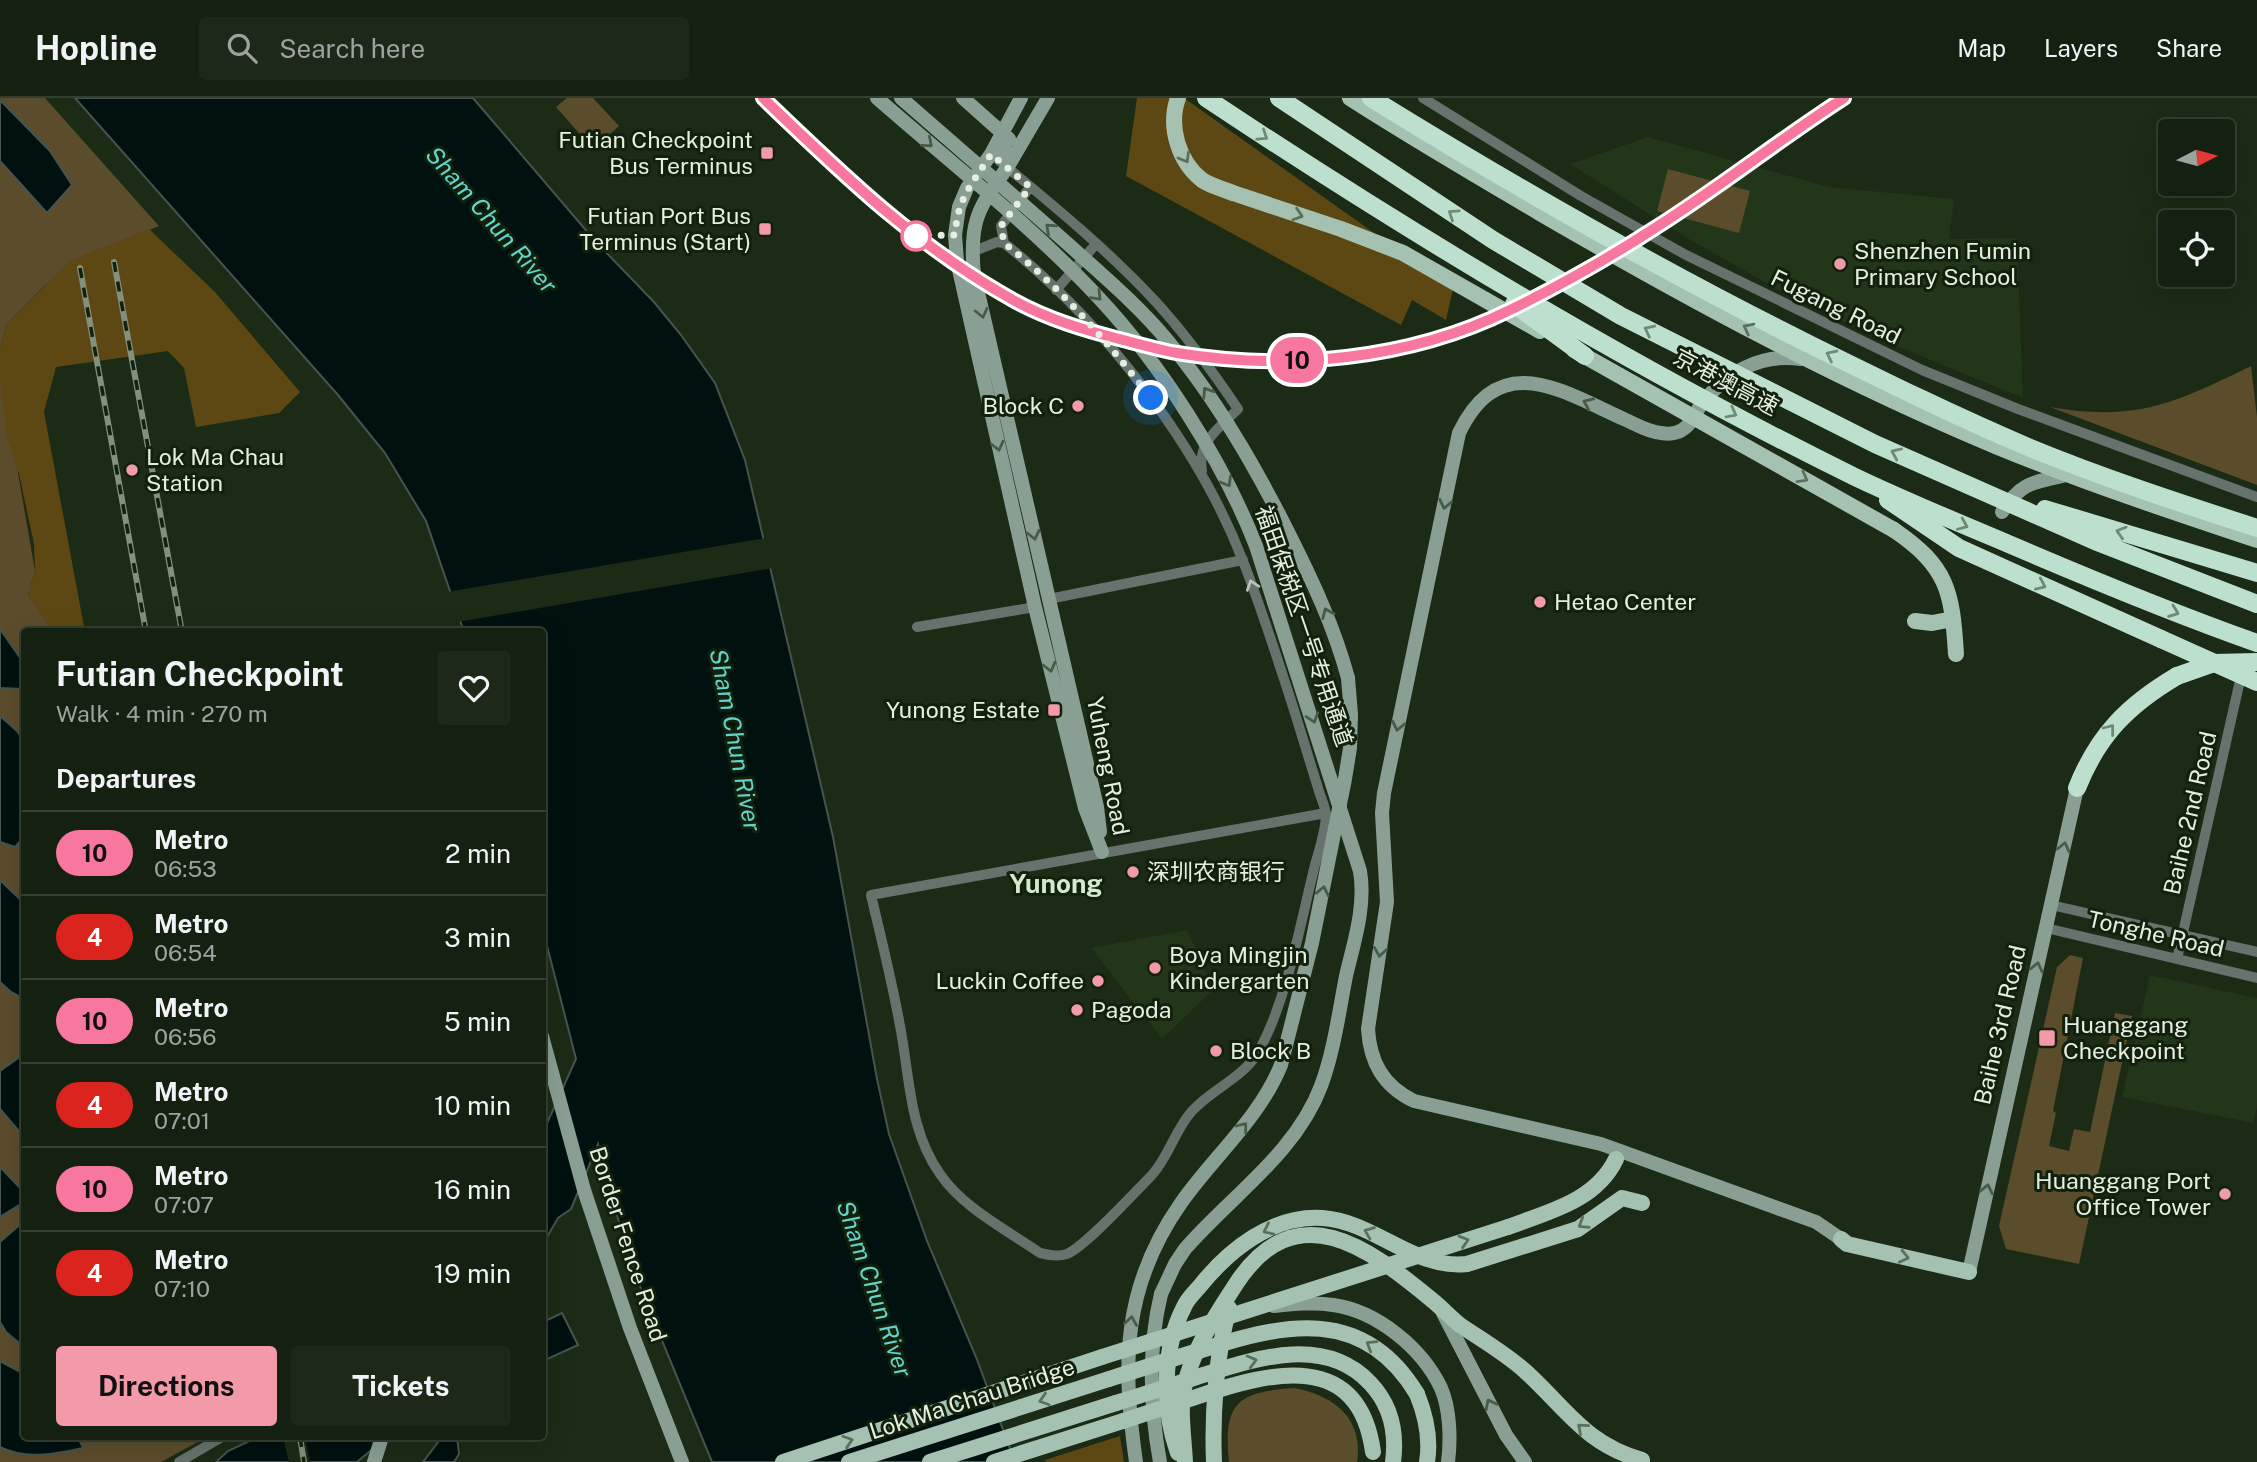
<!DOCTYPE html>
<html lang="en">
<head>
<meta charset="utf-8">
<style>
	body { margin:0; font-family:"Public Sans","Noto Sans SC",sans-serif; background:#1d2819; color:#f1f3f6; height:100vh; display:flex; flex-direction:column; font-size:26px; white-space:nowrap }
	* { box-sizing:border-box; margin:0 }
	p { font-size:23px; color:#9da39f }
	.icon { flex:none; width:38px; height:38px; fill:none; stroke:currentColor; stroke-width:2; stroke-linecap:round; stroke-linejoin:round }
	.map { position:relative; flex:1; overflow:hidden }
	.details { position:absolute; left:21px; top:530px; width:525px; height:812px; display:flex; flex-direction:column; background:#142010; border-radius:7px; box-shadow:0 7px 28px #0002,0 0 0 2px #333e30 }
	.details>* { flex:none }
	.badge { padding:0 14px; border-radius:23px; font-size:24px; line-height:46px }
	.needle { width:46px; rotate:84deg }
	.tools { position:absolute; left:2158px; top:21px; display:grid; gap:14px }
	.tools a { display:grid; place-items:center; width:77px; height:77px; border-radius:7px; background:#142010; box-shadow:0 7px 28px #0002,0 0 0 2px #333e30; font-size:35px }
	.you { position:absolute; width:35px; height:35px; margin:-18px; border:5px solid #fff; border-radius:50%; background:#1a73e8; box-shadow:0 0 0 10px #1a73e833 }
	.map>.badge { position:absolute; translate:-50% -50%; box-shadow:0 0 0 4px #fff }
	h2 { padding:0 35px; font-size:26px; line-height:63px }
	.round { display:grid; place-items:center; flex:none; width:74px; height:74px; border-radius:7px; background:#1d2819 }
	.overview { display:flex; align-items:center; justify-content:space-between; height:119px; padding:0 35px }
	h1 { font-size:33px; font-weight:700; line-height:52px }
	.primary-button { display:flex; gap:14px; margin-top:auto; padding:14px 35px }
	.primary-button a { flex:1; height:80px; border-radius:7px; background:#f39aa9; color:#111; font-size:28px; font-weight:700; line-height:80px; text-align:center }
	.primary-button a+a { background:#1d2819; color:#f1f3f6 }
	ul { padding:0; list-style:none }
	li { display:flex; align-items:center; gap:21px; height:84px; padding:0 35px; border-top:2px solid #333e30 }
	li div { flex:1 }
	li b { display:block; font-size:26px }
	li em { font-style:normal }
	li .badge { min-width:77px; font-weight:700; text-align:center }
	header { display:flex; align-items:center; gap:42px; box-sizing:border-box; height:98px; padding:0 35px; background:#142010; border-bottom:2px solid #333e30 }
	header strong { font-size:33px }
	nav { display:flex; gap:38px; margin-inline-start:auto; font-size:24px }
	.search { width:490px; height:63px; background:#1d2819; display:flex; align-items:center; gap:18px; box-sizing:border-box; padding:0 24px; border-radius:7px; color:#9da39f; font-size:26px }
	.map>svg:first-child { display:block }
</style>
</head>
<body>
<header>
<strong>Hopline</strong>
<div class="search"><svg class="icon" aria-label="search" viewBox="0 0 24 24"><circle cx="10" cy="10" r="6"/><path d="M15 15l6 6"/></svg>Search here</div>
<nav><a>Map</a><a>Layers</a><a>Share</a></nav>
</header>
<div class="map">
<svg width="2257" height="1364" viewBox="0 0 2257 1364">
	<rect width="100%" height="100%" fill="#1b2b15"/>
	<path fill="#22361a" d="M 1648,39 L 1829,89 L 1954,101 L 1949,141 L 2017,140 L 2023,300 L 1868,236 L 1777,191 L 1689,141 L 1570,66 Z
		M 1187,832 L 1214,891 L 1162,941 L 1091,850 Z
		M 2150,877 L 2257,900 L 2257,1009 L 2253,1025 L 2122,999 Z"/>
	<path fill="#5b4c2c" d="M 0,0 L 45,0 L 159,128 L 79,161 L 45,187 L 7,226 L 0,249 Z
		M 567,0 L 593,0 L 619,28 L 593,51 L 556,9 Z
		M 1668,71 L 1750,93 L 1739,135 L 1657,113 Z
		M 2251,268 L 2257,319 L 2257,387 L 2050,309 C 2137,324 2175,305 2251,268 Z
		M 0,271 L 35,473 L 28,497 L 56,534 L 24,534 L 24,1339 L 207,1339 L 161,1364 L 0,1364 Z
		M 2070,857 L 2083,860 L 2053,1013 L 2056,1015 L 2049,1048 L 2069,1053 L 2074,1031 L 2090,1034 L 2115,915 L 2132,918 L 2079,1166 L 2006,1151 L 1999,1128 L 2057,869 Z
		M 1294,1290 C 1333,1297 1364,1320 1357,1364 L 1229,1364 C 1223,1305 1237,1294 1294,1290 Z"/>
	<path fill="#5d4813" d="M 1137,0 L 1184,0 L 1453,191 L 1446,222 L 1412,202 L 1401,227 L 1126,78 Z
		M 149,131 L 215,194 L 300,294 L 279,315 L 196,329 L 184,270 L 168,253 L 56,269 L 44,314 L 85,534 L 53,534 L 28,497 L 35,473 L 34,446 L 19,376 L 7,340 L 0,283 L 0,249 L 7,226 L 69,163 Z
		M 1120,1338 L 1124,1364 L 1046,1364 L 1045,1362 Z"/>
	<path fill="#001110" stroke="#45544f" stroke-width="2" d="M 75,0 L 473,0 L 596,144 L 654,204 L 681,237 L 715,285 L 745,362 L 833,739 L 877,981 L 889,1036 L 927,1143 L 976,1259 L 1015,1364 L 712,1364 L 642,1194 L 611,1099 L 598,1046 L 571,1111 L 558,1120 L 543,1146 L 543,1034 L 576,961 L 543,832 L 542,534 L 464,534 L 426,423 L 385,355 L 338,297 Z
		M 0,2 L 50,53 L 72,87 L 47,115 L 0,63 Z
		M 0,531 L 23,564 L 24,591 L 0,590 Z
		M 0,618 L 17,633 L 24,643 L 24,739 L 15,749 L 0,744 Z
		M 0,782 L 24,805 L 24,901 L 11,894 L 0,884 Z
		M 24,956 L 24,1039 L 0,1011 L 0,973 Z
		M 0,1069 L 24,1094 L 24,1104 L 0,1119 Z
		M 24,1123 L 24,1249 L 6,1234 L 0,1224 L 0,1144 Z
		M 562,1215 L 578,1247 L 543,1263 L 543,1224 Z
		M 0,1263 L 24,1276 L 24,1339 L 78,1339 L 83,1350 C 57,1356 24,1362 0,1349 Z
		M 258,1339 L 387,1339 L 357,1364 L 216,1364 L 228,1353 Z
		M 442,1339 L 457,1339 L 459,1356 L 454,1364 L 423,1364 Z"/>
	<path fill="#1b2b15" d="M 766,440 L 773,470 L 458,524 L 447,494 Z
		M 283,1339 L 305,1339 L 310,1364 L 289,1364 Z"/>
	<g fill="none" stroke-linecap="round" stroke-linejoin="round">
		<path stroke="#65736c" stroke-width="10" d="M 1423,0 L 1581,98 L 1686,157 L 1922,272 L 2018,311 L 2257,399
			M 991,56 C 1048,103 1106,150 1156,204 C 1186,237 1213,274 1238,311 C 1219,330 1197,344 1202,373
			M 1004,145 L 1001,128 L 1030,89
			M 972,154 L 997,144 L 1004,145 C 1102,223 1198,346 1243,463 C 1262,512 1278,562 1294,612 C 1302,638 1310,664 1318,690 C 1320,698 1325,708 1326,716 C 1326,735 1317,757 1313,775 C 1300,828 1285,909 1257,956 C 1241,981 1212,991 1192,1013 C 1175,1032 1169,1058 1152,1077 C 1135,1094 1086,1148 1067,1156 C 1058,1159 1049,1157 1040,1155 C 1007,1132 963,1110 940,1076 C 911,1035 910,987 902,939 C 894,891 882,844 871,797 L 1326,715
			M 1056,192 L 1096,146
			M 1049,501 L 1243,462
			M 917,529 L 1035,509
			M 2051,807 L 2257,854
			M 2046,830 L 2257,880
			M 2177,861 L 2241,578
			M 179,1364 L 222,1339"/>
		<path stroke="#899f93" stroke-width="14" d="M 963,0 L 1009,41
			M 1021,0 L 991,56 L 967,90 L 959,109 L 955,137 L 957,163 L 1035,509 L 1085,710 L 1102,754
			M 1002,35 L 1007,70 C 977,111 969,125 974,177 L 1097,709 L 1100,734
			M 1007,70 L 1048,0
			M 1801,261 C 1760,255 1725,275 1701,307 C 1695,315 1691,327 1682,332 C 1676,336 1667,336 1661,335 C 1649,334 1637,327 1626,322 C 1563,294 1500,249 1459,335 L 1384,695 L 1382,715 L 1387,804 L 1368,931 C 1370,964 1383,988 1414,1003 L 1601,1046 L 1816,1124 L 1841,1141
			M 2002,414 C 2021,384 2034,384 2067,377
			M 542,938 L 584,1092 L 630,1230 L 682,1364
			M 1969,1174 L 2077,690
			M 1274,1208 C 1294,1206 1314,1204 1333,1207 C 1377,1213 1422,1250 1441,1290 C 1450,1311 1451,1341 1448,1364
			M 1443,1215 L 1506,1337 L 1525,1364
			M 374,1364 L 382,1339
			M 1136,1364 C 1122,1266 1122,1189 1181,1105 C 1214,1058 1259,1021 1281,967 L 1312,845 L 1345,681 L 1350,650 L 1351,616 L 1348,580
			M 1160,1364 C 1150,1309 1148,1250 1161,1196"/>
		<path stroke="#a4c1b2" stroke-width="16" d="M 1178,0 C 1168,28 1178,63 1202,82 C 1211,88 1223,91 1233,95
			M 1350,0 C 1412,40 1476,77 1540,115 C 1688,201 1839,283 1998,349 C 2083,384 2170,413 2257,442
			M 1894,432 C 1948,469 1952,493 1956,556
			M 1915,523 L 1932,525 L 1953,521
			M 1508,1129 C 1548,1114 1596,1103 1616,1061
			M 1841,1141 L 1847,1146 L 1969,1174
			M 1417,1296 C 1426,1318 1431,1340 1427,1364
			M 1178,1355 C 1162,1311 1162,1251 1184,1209 C 1187,1201 1195,1194 1200,1188 C 1229,1152 1272,1117 1322,1120 C 1374,1123 1414,1172 1467,1166 L 1578,1131 L 1622,1100 L 1642,1105
			M 783,1364 L 1102,1259
			M 849,1364 L 1109,1281
			M 930,1364 L 1116,1305
			M 994,1364 L 1123,1323
			M 1185,1364 C 1184,1342 1179,1310 1184,1290 C 1193,1250 1215,1219 1236,1186 C 1296,1094 1369,1150 1432,1202 C 1442,1210 1450,1219 1460,1227 C 1482,1242 1505,1255 1525,1273 C 1566,1310 1585,1346 1642,1362
			M 1214,1364 C 1212,1316 1216,1257 1229,1210"/>
		<path stroke="#bde0ce" stroke-width="18" d="M 1371,0 C 1515,89 1662,173 1813,248 C 1884,283 1955,318 2028,349 C 2103,380 2180,405 2257,430
			M 2161,541 L 2257,584
			M 2077,690 C 2098,637 2128,607 2177,578"/>
		<g stroke="#83907e" stroke-width="6">
			<path id="rail" d="M 114,164 L 182,534
				M 80,170 L 146,534
				M 300,1339 L 304,1364"/>
		</g>
		<use href="#rail" stroke="#12210b" stroke-width="3.5" stroke-dasharray="10" stroke-linecap="butt"/>
		<path stroke="#899f93" stroke-width="14" d="M 877,0 C 951,65 1031,127 1098,199 C 1160,265 1223,363 1256,448 L 1360,773 C 1366,808 1354,844 1346,878 C 1339,914 1334,953 1321,988 C 1296,1055 1231,1098 1185,1151 L 1175,1166 L 1161,1196
			M 901,0 C 957,49 1013,97 1068,146 C 1102,177 1137,206 1167,242 C 1216,300 1254,366 1288,434 C 1312,482 1334,528 1348,580"/>
		<path stroke="#a4c1b2" stroke-width="16" d="M 1233,95 L 1341,131 L 1403,155 L 1540,233
			M 1574,252 L 1894,432
			M 1102,1259 L 1508,1129
			M 1109,1281 C 1140,1271 1171,1261 1202,1252 C 1285,1225 1364,1208 1417,1296
			M 1116,1305 C 1145,1296 1174,1287 1203,1277 C 1257,1260 1325,1237 1370,1285 C 1391,1307 1397,1334 1393,1364
			M 1123,1323 C 1148,1315 1174,1306 1199,1298 C 1270,1274 1359,1251 1373,1354"/>
		<path stroke="#bde0ce" stroke-width="18" d="M 1206,0 C 1415,139 1629,268 1855,379 C 1901,401 1949,421 1997,441 C 2083,478 2169,514 2257,545
			M 1279,0 L 1493,142 L 1621,218 L 1875,346 L 2095,443 L 2257,506
			M 1514,206 L 1585,258
			M 1888,402 L 1959,450 L 2161,541
			M 2045,411 L 2257,475
			M 2177,578 L 2214,565 L 2257,564"/>
	</g>
	<defs><path id="oneway-chevron" d="M-2-3.5L2.5 0L-2 3.5" fill="none" stroke-width="1.6" stroke-linecap="round" stroke-linejoin="round" transform="scale(1.75)"/></defs>
	<g stroke="#708a76">
		<use href="#oneway-chevron" transform="translate(1263 38) rotate(34)"/>
		<use href="#oneway-chevron" transform="translate(1453 116) rotate(-146)"/>
		<use href="#oneway-chevron" transform="translate(1649 232) rotate(-153)"/>
		<use href="#oneway-chevron" transform="translate(1831 257) rotate(-154)"/>
		<use href="#oneway-chevron" transform="translate(1732 315) rotate(28)"/>
		<use href="#oneway-chevron" transform="translate(1896 355) rotate(-156)"/>
		<use href="#oneway-chevron" transform="translate(1963 427) rotate(23)"/>
		<use href="#oneway-chevron" transform="translate(2121 434) rotate(-163)"/>
		<use href="#oneway-chevron" transform="translate(2041 487) rotate(24)"/>
		<use href="#oneway-chevron" transform="translate(2174 514) rotate(21)"/>
		<use href="#oneway-chevron" transform="translate(2110 631) rotate(-52)"/>
	</g>
	<g stroke="#485a48">
		<use href="#oneway-chevron" transform="translate(928 45) rotate(41)"/>
		<use href="#oneway-chevron" transform="translate(1050 130) rotate(-138)"/>
		<use href="#oneway-chevron" transform="translate(1097 198) rotate(46)"/>
		<use href="#oneway-chevron" transform="translate(982 215) rotate(77)"/>
		<use href="#oneway-chevron" transform="translate(1207 294) rotate(-123)"/>
		<use href="#oneway-chevron" transform="translate(1588 305) rotate(-156)"/>
		<use href="#oneway-chevron" transform="translate(998 348) rotate(77)"/>
		<use href="#oneway-chevron" transform="translate(1227 384) rotate(60)"/>
		<use href="#oneway-chevron" transform="translate(1445 406) rotate(102)"/>
		<use href="#oneway-chevron" transform="translate(1034 437) rotate(77)"/>
		<use href="#oneway-chevron" transform="translate(1327 515) rotate(-113)"/>
		<use href="#oneway-chevron" transform="translate(1050 569) rotate(76)"/>
		<use href="#oneway-chevron" transform="translate(1313 620) rotate(72)"/>
		<use href="#oneway-chevron" transform="translate(1398 628) rotate(102)"/>
		<use href="#oneway-chevron" transform="translate(2064 749) rotate(-77)"/>
		<use href="#oneway-chevron" transform="translate(1323 793) rotate(-78)"/>
		<use href="#oneway-chevron" transform="translate(1380 854) rotate(99)"/>
		<use href="#oneway-chevron" transform="translate(2037 869) rotate(-77)"/>
		<use href="#oneway-chevron" transform="translate(1243 1029) rotate(-52)"/>
		<use href="#oneway-chevron" transform="translate(1987 1091) rotate(-78)"/>
		<use href="#oneway-chevron" transform="translate(1131 1223) rotate(-81)"/>
		<use href="#oneway-chevron" transform="translate(1490 1306) rotate(-117)"/>
	</g>
	<g stroke="#5b715e">
		<use href="#oneway-chevron" transform="translate(1185 60) rotate(60)"/>
		<use href="#oneway-chevron" transform="translate(1298 117) rotate(18)"/>
		<use href="#oneway-chevron" transform="translate(1748 230) rotate(-153)"/>
		<use href="#oneway-chevron" transform="translate(1803 380) rotate(29)"/>
		<use href="#oneway-chevron" transform="translate(1583 1126) rotate(148)"/>
		<use href="#oneway-chevron" transform="translate(1268 1132) rotate(155)"/>
		<use href="#oneway-chevron" transform="translate(1369 1134) rotate(-158)"/>
		<use href="#oneway-chevron" transform="translate(1464 1143) rotate(-17)"/>
		<use href="#oneway-chevron" transform="translate(1904 1159) rotate(13)"/>
		<use href="#oneway-chevron" transform="translate(1371 1247) rotate(-148)"/>
		<use href="#oneway-chevron" transform="translate(1252 1263) rotate(-15)"/>
		<use href="#oneway-chevron" transform="translate(1044 1302) rotate(162)"/>
		<use href="#oneway-chevron" transform="translate(1582 1330) rotate(-139)"/>
		<use href="#oneway-chevron" transform="translate(848 1343) rotate(-18)"/>
	</g>
	<use stroke="#b8c4b8" href="#oneway-chevron" transform="translate(1252 487) rotate(-109)"/>
	<g fill="none" stroke-linecap="round" stroke-linejoin="round">
		<g stroke="#fff" stroke-width="16">
			<path id="line" d="M 763,0 C 842,76 915,147 1013,202 C 1047,221 1084,232 1123,242 C 1140,246 1159,252 1177,255 C 1286,273 1409,262 1510,212 C 1559,188 1609,160 1655,130 C 1720,89 1780,41 1844,0"/>
		</g>
		<use href="#line" stroke="#f8779e" stroke-width="10"/>
		<path stroke="#e5efe1" stroke-width="7" stroke-dasharray="0 12.6" d="M 916,138 L 955,137 C 958,98 972,87 991,56 L 1030,89 L 1001,128 L 1004,145 C 1059,188 1108,244 1151,300"/>
	</g>
	<g fill="#f39aa9" stroke="#12210b" stroke-width="2.5">
		<rect x="760" y="48" width="14" height="14" rx="3.5"/>
		<rect x="758" y="124" width="14" height="14" rx="3.5"/>
		<circle cx="1840" cy="166" r="7"/>
		<circle cx="1078" cy="308" r="7"/>
		<circle cx="132" cy="372" r="7"/>
		<circle cx="1540" cy="504" r="7"/>
		<rect x="1047" y="605" width="14" height="14" rx="3.5"/>
		<circle cx="1133" cy="774" r="7"/>
		<circle cx="1155" cy="870" r="7"/>
		<circle cx="1098" cy="883" r="7"/>
		<circle cx="1077" cy="912" r="7"/>
		<rect x="2038" y="931" width="18" height="18" rx="3.5"/>
		<circle cx="1216" cy="953" r="7"/>
		<circle cx="2225" cy="1096" r="7"/>
	</g>
	<circle fill="#fff" stroke="#f8779e" stroke-width="3.5" cx="916" cy="138" r="14"/>
	<g text-anchor="middle" stroke-width="6" stroke-linejoin="round" paint-order="stroke">
		<g font-size="23" fill="#e5efe1" stroke="#12210b" text-anchor="start">
			<text x="753" y="50" text-anchor="end">Futian Checkpoint<tspan x="753" dy="26">Bus Terminus</tspan></text>
			<text x="751" y="126" text-anchor="end">Futian Port Bus<tspan x="751" dy="26">Terminus (Start)</tspan></text>
			<text x="1854" y="161">Shenzhen Fumin<tspan x="1854" dy="26">Primary School</tspan></text>
			<text x="1064" y="316" text-anchor="end">Block C</text>
			<text x="146" y="367">Lok Ma Chau<tspan x="146" dy="26">Station</tspan></text>
			<text x="1554" y="512">Hetao Center</text>
			<text x="1040" y="620" text-anchor="end">Yunong Estate</text>
			<text x="1147" y="782">深圳农商银行</text>
			<text x="1169" y="865">Boya Mingjin<tspan x="1169" dy="26">Kindergarten</tspan></text>
			<text x="1084" y="891" text-anchor="end">Luckin Coffee</text>
			<text x="1091" y="920">Pagoda</text>
			<text x="2063" y="935">Huanggang<tspan x="2063" dy="26">Checkpoint</tspan></text>
			<text x="1230" y="961">Block B</text>
			<text x="2211" y="1091" text-anchor="end">Huanggang Port<tspan x="2211" dy="26">Office Tower</tspan></text>
		</g>
		<g font-size="23" fill="#e5efe1" stroke="#12210b">
			<text transform="translate(1836 209) rotate(26)" y="8">Fugang Road</text>
			<text transform="translate(1726 284) rotate(28)" y="8">京港澳高速</text>
			<text transform="translate(1304 528) rotate(71)" y="8">福田保税区一号专用通道</text>
			<text transform="translate(1108 668) rotate(79)" y="8">Yuheng Road</text>
			<text transform="translate(2190 715) rotate(-77)" y="8">Baihe 2nd Road</text>
			<text transform="translate(2156 836) rotate(13)" y="8">Tonghe Road</text>
			<text transform="translate(2000 927) rotate(-77)" y="8">Baihe 3rd Road</text>
			<text transform="translate(628 1146) rotate(72)" y="8">Border Fence Road</text>
			<text transform="translate(972 1301) rotate(-18)" y="8">Lok Ma Chau Bridge</text>
		</g>
		<g font-size="24" font-style="italic" fill="#63d3cb" stroke="#12210b">
			<text transform="translate(491 122) rotate(49)" y="8">Sham Chun River</text>
			<text transform="translate(735 642) rotate(79)" y="8">Sham Chun River</text>
			<text transform="translate(874 1191) rotate(71)" y="8">Sham Chun River</text>
		</g>
		<g font-size="26" font-weight="bold" fill="#d4e9cd" stroke="#12210b">
			<text x="1056" y="795">Yunong</text>
		</g>
	</g>
</svg>
<div class="tools">
<a><svg class="needle" viewBox="-14 -14 28 28"><path d="M0-13l5 13h-10z" fill="#e53935"/><path d="M0 13l5-13h-10z" fill="#9da39f"/></svg></a>
<a><svg class="icon" aria-label="locate" viewBox="0 0 24 24"><circle cx="12" cy="12" r="6"/><path d="M12 2v4M12 18v4M2 12h4M18 12h4"/></svg></a>
</div>
<div class="you" style="left:1151px;top:300px"></div>
<b class="badge" style="left:1297px;top:262px;background:#f8779e;color:#111">10</b>
<section class="details">
<div class="overview"><div><h1>Futian Checkpoint</h1><p>Walk · 4 min · 270 m</p></div><a class="round"><svg class="icon" aria-label="heart" viewBox="0 0 24 24"><path d="M12 20l-8-8c-3-5 5-10 8-4 3-6 11-1 8 4z"/></svg></a></div>
<h2>Departures</h2>
<ul>
<li><span class="badge" style="background:#f8779e;color:#111">10</span><div><b>Metro</b><p>06:53</p></div><em>2 min</em></li>
<li><span class="badge" style="background:#dc241f;color:#fff">4</span><div><b>Metro</b><p>06:54</p></div><em>3 min</em></li>
<li><span class="badge" style="background:#f8779e;color:#111">10</span><div><b>Metro</b><p>06:56</p></div><em>5 min</em></li>
<li><span class="badge" style="background:#dc241f;color:#fff">4</span><div><b>Metro</b><p>07:01</p></div><em>10 min</em></li>
<li><span class="badge" style="background:#f8779e;color:#111">10</span><div><b>Metro</b><p>07:07</p></div><em>16 min</em></li>
<li><span class="badge" style="background:#dc241f;color:#fff">4</span><div><b>Metro</b><p>07:10</p></div><em>19 min</em></li>
</ul>
<div class="primary-button"><a>Directions</a><a>Tickets</a></div>
</section>
</div>
</body>
</html>
